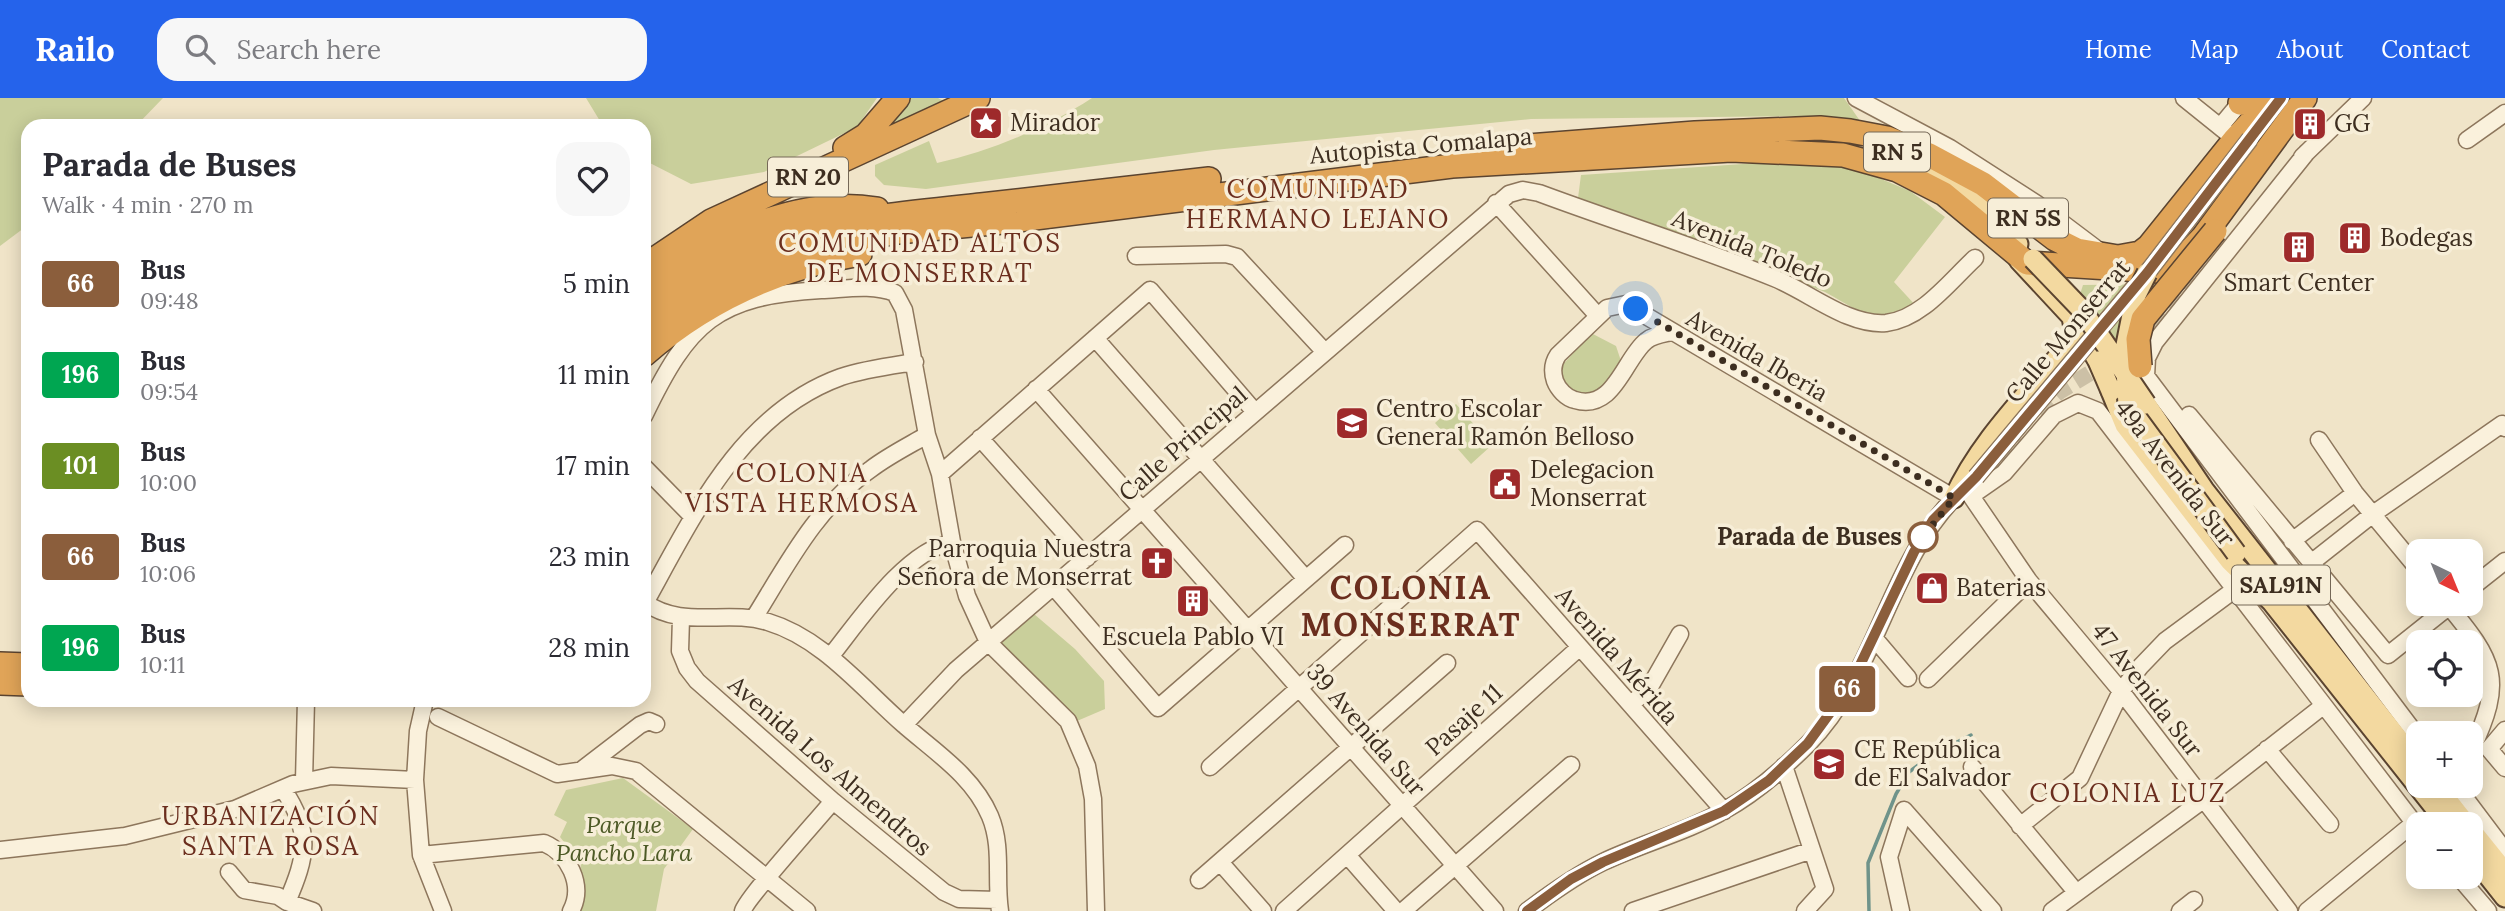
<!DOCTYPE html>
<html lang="en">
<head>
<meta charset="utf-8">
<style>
	body { margin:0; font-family:Lora,serif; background:#f7f7f7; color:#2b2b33; height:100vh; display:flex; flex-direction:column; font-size:26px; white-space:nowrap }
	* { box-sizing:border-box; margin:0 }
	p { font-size:23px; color:#7c7c81 }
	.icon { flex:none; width:38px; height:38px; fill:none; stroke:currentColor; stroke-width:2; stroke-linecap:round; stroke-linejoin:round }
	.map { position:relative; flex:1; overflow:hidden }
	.drawer { position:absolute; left:21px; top:21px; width:630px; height:588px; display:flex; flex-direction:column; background:#fff; border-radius:21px; box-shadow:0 4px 18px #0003 }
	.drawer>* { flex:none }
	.badge { padding:0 14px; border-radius:5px; font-size:24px; line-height:46px }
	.needle { width:46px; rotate:137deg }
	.controls { position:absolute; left:2406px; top:441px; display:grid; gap:14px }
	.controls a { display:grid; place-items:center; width:77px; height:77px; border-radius:14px; background:#fff; box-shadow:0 4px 18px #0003; font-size:35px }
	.you { position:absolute; width:35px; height:35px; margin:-18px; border:5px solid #fff; border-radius:50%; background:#1a73e8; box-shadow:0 0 0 10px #1a73e833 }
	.map>.badge { position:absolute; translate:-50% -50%; box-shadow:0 0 0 4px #fff }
	.round { display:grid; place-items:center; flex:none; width:74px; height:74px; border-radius:21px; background:#f7f7f7 }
	.summary { display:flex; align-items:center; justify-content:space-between; height:119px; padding:0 21px }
	h1 { font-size:33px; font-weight:700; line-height:52px }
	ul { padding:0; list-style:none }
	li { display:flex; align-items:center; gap:21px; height:91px; padding:0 21px }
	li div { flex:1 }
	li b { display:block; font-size:26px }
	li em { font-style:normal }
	li .badge { min-width:77px; font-weight:700; text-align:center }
	header { display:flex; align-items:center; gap:42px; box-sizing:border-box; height:98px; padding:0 35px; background:#2563eb; color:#fff }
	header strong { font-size:33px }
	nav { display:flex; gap:38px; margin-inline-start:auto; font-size:24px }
	.search { width:490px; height:63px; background:#f7f7f7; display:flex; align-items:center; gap:18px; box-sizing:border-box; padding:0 24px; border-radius:21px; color:#7c7c81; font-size:26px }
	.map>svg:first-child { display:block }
</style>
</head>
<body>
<header>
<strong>Railo</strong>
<div class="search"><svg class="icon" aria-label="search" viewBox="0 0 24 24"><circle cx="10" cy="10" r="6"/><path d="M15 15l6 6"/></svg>Search here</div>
<nav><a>Home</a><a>Map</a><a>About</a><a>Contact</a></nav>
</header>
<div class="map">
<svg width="2505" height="813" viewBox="0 0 2505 813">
	<rect width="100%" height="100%" fill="#f0e4c8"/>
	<path fill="#c9cf9b" d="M 0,0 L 163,0 L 136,28 L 28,28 L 28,127 L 0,148 Z
		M 586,0 L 877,0 L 857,29 L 764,74 L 691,86 L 644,62 L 644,28 L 603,28 Z
		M 905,0 L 938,0 L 949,6 L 874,42 Z
		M 1092,0 L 1844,0 L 1863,27 L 1810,18 L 1531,21 L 1214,52 L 926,91 L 884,87 L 875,78 L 875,67 L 929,43 L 937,65 C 991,53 1046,30 1092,0 Z
		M 1843,65 L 1910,93 L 1945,119 L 1894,184 L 1917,209 C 1868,224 1868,218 1825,194 L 1578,100 L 1581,77 L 1743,66 Z
		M 2160,186 L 2137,221 L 2105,257 L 2074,215 L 2083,187 Z
		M 1591,235 L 1616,248 L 1621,263 L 1603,293 L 1582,299 L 1565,286 L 1560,270 Z
		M 1456,306 L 1492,347 L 1471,366 L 1435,325 Z
		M 1034,516 L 1075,551 L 1104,583 L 1105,611 L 1077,623 L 1000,544 Z
		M 623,680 L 693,731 L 664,771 L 656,813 L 577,813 L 581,765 L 560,739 L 567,724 L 554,717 L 566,692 Z"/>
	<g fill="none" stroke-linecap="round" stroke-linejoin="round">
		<path stroke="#6f938a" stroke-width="3.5" d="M 1869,813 L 1868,765 L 1896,696 L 1909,674 L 1933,656 L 1971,637"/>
		<path stroke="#ccc0a6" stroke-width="16" stroke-dasharray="16 8" stroke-linecap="butt" d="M 2139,247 L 2191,178
			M 2038,313 L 2059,294 L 2108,264
			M 2001,362 L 2018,339"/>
		<g stroke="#8d765c" stroke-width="19">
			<path id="minor" d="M 1856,0 L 1950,50 L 2037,106 L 2102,155
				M 2184,0 L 2235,41
				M 2220,29 L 2244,0
				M 2467,42 L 2505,15
				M 2307,54 L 2155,244 L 2147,260 L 2146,278 L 2418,639
				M 2302,59 L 2363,0
				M 1496,105 L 1598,218
				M 1136,158 L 1226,156 L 1237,159 L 1324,253
				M 2108,221 L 2138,185
				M 1672,234 C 1663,236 1653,237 1646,243 C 1624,261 1614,314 1575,302 C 1566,300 1558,291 1555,283 C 1552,274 1552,266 1558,257 L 1607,210 L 1626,206 L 1954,400
				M 1095,240 L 1306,481
				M 1036,291 L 1495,813
				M 2189,317 L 2388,557 L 2452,506
				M 644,318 C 689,224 716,198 821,192 C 846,191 872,186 895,195 L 904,212 L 927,337 L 940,376 L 952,444 L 967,498 L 988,544 L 1068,623 L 1087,668 L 1093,701 L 1096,813
				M 980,340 L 1087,460
				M 2319,342 L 2355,395 L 2418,471
				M 644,369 L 693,419
				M 940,376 L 1150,192 L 1255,314
				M 1971,398 L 2004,375 L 2054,317 L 2078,305 L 2098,313 L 2418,730
				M 1971,398 L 2029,483 L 2121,593 L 2289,813
				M 2292,443 L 2355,395
				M 2311,465 L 2373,416 L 2502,326 L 2505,330
				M 1054,489 L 1158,610 L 1345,447
				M 2471,490 L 2505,463
				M 644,504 C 683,532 726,511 768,524 C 822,540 862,590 903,626 C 935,654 973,678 990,718 C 1003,749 995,781 1000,813
				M 645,505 C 694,417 741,315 841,279 C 865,271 890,268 915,264
				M 2447,506 C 2495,564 2505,581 2471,653
				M 681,520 L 680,553 L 687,570 L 697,583 L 833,703 L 944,794 L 959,801 L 998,802
				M 754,520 C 788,465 817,408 871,371 C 888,358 908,348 927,337
				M 1875,541 L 1908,580
				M 830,559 C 859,523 905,453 952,444
				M 1928,581 L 2029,483
				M 425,602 L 418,633 L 415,682 L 421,757 L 443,813
				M 1631,607 L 1651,587 L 1680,536
				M 438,619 L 557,676 L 612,668 L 636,673 L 807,813
				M 904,627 L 956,572 L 1509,96 L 1523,92 L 1539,95 C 1617,124 1697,149 1774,180 C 1809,194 1848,228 1886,225 C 1922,221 1950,183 1975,160
				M 2505,632 L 2489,651 L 2505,670
				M 2267,651 L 2330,726
				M 1784,668 L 1825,791 L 1805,813
				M 1210,669 L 1477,432 L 1724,713
				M 1972,669 L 2076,794
				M 584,670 L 640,627 L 649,623 L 656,626
				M 304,683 L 306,602
				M 2456,688 L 2505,753
				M 1904,712 L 1993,813
				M 2020,728 L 2080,680 L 2121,593 L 2140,569 L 2165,543 L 2234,492
				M 0,752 L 125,738 L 235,711 L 293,686 L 331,678 L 415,682
				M 421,757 L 544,745 C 568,755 585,787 571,813
				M 1347,757 L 1396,813
				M 1220,764 L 1263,813
				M 229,774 L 244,792 L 278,798 L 287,804 C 307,758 312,734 283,691
				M 2459,779 L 2488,813
				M 1199,782 L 1447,565
				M 287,804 L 313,813
				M 743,813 C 745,802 819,720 833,703
				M 1284,813 L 1580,549
				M 1403,813 L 1571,667
				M 1527,813 C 1551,795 1576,777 1603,764 C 1643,745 1687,734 1725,712 C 1756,695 1783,671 1808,646 C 1879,574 1888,462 1961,393
				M 1633,813 L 1812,752
				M 1901,813 L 1889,759 L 1904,712
				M 2052,813 L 2203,702 L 2323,608
				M 2180,813 L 2194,802
				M 2307,813 L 2414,725"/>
		</g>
		<g stroke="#5b4430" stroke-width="23">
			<path id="major" d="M 1914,62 L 1957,88 L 2018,146
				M 2019,162 L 2072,219 L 2098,263
				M 2111,293 L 2125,327 L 2230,463 L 2272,504 L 2448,726
				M 2146,306 L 2204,392 L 2418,666
				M 1954,400 C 1982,339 2031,294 2072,242 L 2075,236 L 2072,219
				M 2436,688 L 2466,726
				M 2471,732 L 2505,774
				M 2471,756 L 2505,799"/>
		</g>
		<g stroke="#5b4430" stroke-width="26">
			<path id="highway" d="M 2240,5 L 2251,6 L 2266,0
				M 845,50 L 866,37 L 898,0
				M 1462,53 L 1695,35 L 1820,30 L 1850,33 L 1887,40 L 1929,57 L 1983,86 L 2055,141 L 2077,152 L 2118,159 L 2140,155 L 2149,148 L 2235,41 L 2273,0
				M 644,168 L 711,123 L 978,0
				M 644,188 C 709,142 795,97 877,111
				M 644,209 C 743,129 859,120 981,107 C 1057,98 1133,90 1209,81
				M 644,233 L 705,190 L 763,164 L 813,149 L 898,134 L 1003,124 L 1452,68 L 1731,52 L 1843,57 L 1897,72 L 1944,96 L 2027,165 L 2158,173 L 2181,162 L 2203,139 L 2305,0
				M 644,257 C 707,202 778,170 860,156
				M 0,566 L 28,567
				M 0,585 L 28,586"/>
		</g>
		<use href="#minor" stroke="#faf1dc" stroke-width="16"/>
		<use href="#major" stroke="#f3d9a0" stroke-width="19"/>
		<use href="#highway" stroke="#e0a458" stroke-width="23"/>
		<g stroke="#8d765c" stroke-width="19" stroke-linecap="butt">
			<path id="minor-bridge" d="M 2147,175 L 2250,41
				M 1976,379 L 2108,221"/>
		</g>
		<g stroke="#5b4430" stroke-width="23" stroke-linecap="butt">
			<path id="major-bridge" d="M 2033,161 L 2082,212 L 2146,306
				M 2147,175 L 2136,197 L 2125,252 L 2128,308 L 2236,455
				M 2098,263 L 2111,293"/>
		</g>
		<g stroke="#5b4430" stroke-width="26" stroke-linecap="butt">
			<path id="highway-bridge" d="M 2140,268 L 2138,241 L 2143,221 L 2215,133"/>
		</g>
		<use href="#minor-bridge" stroke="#faf1dc" stroke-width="16"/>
		<use href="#major-bridge" stroke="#f3d9a0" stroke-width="19"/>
		<use href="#highway-bridge" stroke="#e0a458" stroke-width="23"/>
	</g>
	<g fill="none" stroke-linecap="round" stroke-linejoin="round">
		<g stroke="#fff" stroke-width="16">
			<path id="line" d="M 1527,813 L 1571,781 L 1603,764 L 1724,713 L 1768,683 L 1808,645 L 1851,586 L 1914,454 L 1933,422 L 1976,379 L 2147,175 L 2281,0"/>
		</g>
		<use href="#line" stroke="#8b5e3c" stroke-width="10"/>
		<path stroke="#3d2e20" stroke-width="7" stroke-dasharray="0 12.6" d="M 1636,211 L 1954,400 L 1923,439"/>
	</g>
	<defs>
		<g id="sight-square" transform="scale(1.75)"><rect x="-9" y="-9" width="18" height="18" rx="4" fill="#9e2a2b" stroke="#f7eed8"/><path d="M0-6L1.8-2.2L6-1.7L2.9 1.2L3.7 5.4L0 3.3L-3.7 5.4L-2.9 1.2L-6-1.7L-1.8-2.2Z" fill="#fff"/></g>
		<g id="building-square" transform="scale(1.75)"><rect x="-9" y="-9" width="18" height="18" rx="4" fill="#9e2a2b" stroke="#f7eed8"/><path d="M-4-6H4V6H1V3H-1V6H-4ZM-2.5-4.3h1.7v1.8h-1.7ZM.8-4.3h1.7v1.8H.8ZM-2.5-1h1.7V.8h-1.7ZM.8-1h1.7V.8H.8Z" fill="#fff"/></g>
		<g id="school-square" transform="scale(1.75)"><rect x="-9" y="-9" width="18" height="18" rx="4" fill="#9e2a2b" stroke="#f7eed8"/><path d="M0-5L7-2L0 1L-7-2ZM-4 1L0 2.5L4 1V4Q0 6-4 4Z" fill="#fff"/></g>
		<g id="civic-square" transform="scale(1.75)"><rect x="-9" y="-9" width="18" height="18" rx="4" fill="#9e2a2b" stroke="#f7eed8"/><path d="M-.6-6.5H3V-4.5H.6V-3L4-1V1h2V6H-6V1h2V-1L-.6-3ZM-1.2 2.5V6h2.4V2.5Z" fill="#fff"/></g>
		<g id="church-square" transform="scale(1.75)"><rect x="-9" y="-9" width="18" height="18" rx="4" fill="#9e2a2b" stroke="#f7eed8"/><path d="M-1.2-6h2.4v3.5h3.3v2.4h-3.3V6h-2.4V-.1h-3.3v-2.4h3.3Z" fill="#fff"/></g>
		<g id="shop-square" transform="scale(1.75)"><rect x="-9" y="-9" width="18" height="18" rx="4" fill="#9e2a2b" stroke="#f7eed8"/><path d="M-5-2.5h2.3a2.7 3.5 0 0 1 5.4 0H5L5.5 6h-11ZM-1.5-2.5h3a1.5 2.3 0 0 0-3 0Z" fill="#fff"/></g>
	</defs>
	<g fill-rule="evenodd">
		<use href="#sight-square" x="986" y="25"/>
		<use href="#building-square" x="2310" y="26"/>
		<use href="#building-square" x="2355" y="140"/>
		<use href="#building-square" x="2299" y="149"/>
		<use href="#school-square" x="1352" y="325"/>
		<use href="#civic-square" x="1505" y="386"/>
		<use href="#church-square" x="1157" y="465"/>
		<use href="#shop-square" x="1932" y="490"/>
		<use href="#building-square" x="1193" y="503"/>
		<use href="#school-square" x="1829" y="666"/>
	</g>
	<circle fill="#fff" stroke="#8b5e3c" stroke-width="3.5" cx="1923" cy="439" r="14"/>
	<g text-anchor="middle" stroke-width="7" stroke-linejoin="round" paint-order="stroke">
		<g fill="#f7eed8" stroke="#756857" stroke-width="2">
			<rect x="1864" y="34.5" width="66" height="39" rx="5"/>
			<rect x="768" y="59.5" width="80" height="39" rx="5"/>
			<rect x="1988" y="100.5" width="80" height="39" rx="5"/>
			<rect x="2232" y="467.5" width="98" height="39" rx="5"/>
		</g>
		<g font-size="23" font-weight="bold" fill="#3d2e20">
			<text x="1897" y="62">RN 5</text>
			<text x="808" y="87">RN 20</text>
			<text x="2028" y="128">RN 5S</text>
			<text x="2281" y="495">SAL91N</text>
		</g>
		<g font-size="24" fill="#3d2e20" stroke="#f7eed8" text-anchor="start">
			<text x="1010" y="33">Mirador</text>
			<text x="2334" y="34">GG</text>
			<text x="2380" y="148">Bodegas</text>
			<text x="2299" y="193" text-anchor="middle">Smart Center</text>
			<text x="1376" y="319">Centro Escolar<tspan x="1376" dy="28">General Ramón Belloso</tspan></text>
			<text x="1530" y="380">Delegacion<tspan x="1530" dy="28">Monserrat</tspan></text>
			<text x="1132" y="459" text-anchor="end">Parroquia Nuestra<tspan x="1132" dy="28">Señora de Monserrat</tspan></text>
			<text x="1956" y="498">Baterias</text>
			<text x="1193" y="547" text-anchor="middle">Escuela Pablo VI</text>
			<text x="1854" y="660">CE República<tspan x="1854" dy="28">de El Salvador</tspan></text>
		</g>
		<g font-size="24" fill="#3d2e20" stroke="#f7eed8">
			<text transform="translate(1421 48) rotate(-5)" y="8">Autopista Comalapa</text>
			<text transform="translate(1752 151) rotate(22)" y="8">Avenida Toledo</text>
			<text transform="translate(2068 233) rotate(-50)" y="8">Calle Monserrat</text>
			<text transform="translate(1757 258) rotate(30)" y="8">Avenida Iberia</text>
			<text transform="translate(1183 346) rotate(-41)" y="8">Calle Principal</text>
			<text transform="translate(2175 375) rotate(52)" y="8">49a Avenida Sur</text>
			<text transform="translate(1617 558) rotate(49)" y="8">Avenida Mérida</text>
			<text transform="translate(2147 592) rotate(52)" y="8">47 Avenida Sur</text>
			<text transform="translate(1464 622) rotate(-42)" y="8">Pasaje 11</text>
			<text transform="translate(1366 632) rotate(49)" y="8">39 Avenida Sur</text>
			<text transform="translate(830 668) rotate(41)" y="8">Avenida Los Almendros</text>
		</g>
		<g font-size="24" font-weight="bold" fill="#3d2e20" stroke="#f7eed8" text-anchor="end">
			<text x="1902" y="447">Parada de Buses</text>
		</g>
		<g font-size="24" font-style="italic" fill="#4d5a26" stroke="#f7eed8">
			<text x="624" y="735">Parque<tspan x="624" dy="28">Pancho Lara</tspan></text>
		</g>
		<g font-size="26" letter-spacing="2" fill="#6b2e1e" stroke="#f7eed8">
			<text x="1318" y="100">COMUNIDAD<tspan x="1318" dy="30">HERMANO LEJANO</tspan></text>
			<text x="920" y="154">COMUNIDAD ALTOS<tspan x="920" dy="30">DE MONSERRAT</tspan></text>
			<text x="802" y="384">COLONIA<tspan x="802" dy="30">VISTA HERMOSA</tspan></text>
			<text x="2128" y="704">COLONIA LUZ</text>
			<text x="271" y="727">URBANIZACIÓN<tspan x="271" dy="30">SANTA ROSA</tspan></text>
		</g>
		<g font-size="32" font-weight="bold" letter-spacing="2" fill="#6b2e1e" stroke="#f7eed8">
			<text x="1411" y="501">COLONIA<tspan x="1411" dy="37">MONSERRAT</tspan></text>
		</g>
	</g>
</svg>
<div class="controls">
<a><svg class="needle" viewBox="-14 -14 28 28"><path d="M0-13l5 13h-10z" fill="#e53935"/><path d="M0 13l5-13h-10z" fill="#7c7c81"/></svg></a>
<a><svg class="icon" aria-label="locate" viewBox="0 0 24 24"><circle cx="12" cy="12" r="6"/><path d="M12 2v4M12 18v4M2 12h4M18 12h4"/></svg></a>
<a>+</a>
<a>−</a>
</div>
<div class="you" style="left:1636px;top:211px"></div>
<b class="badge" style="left:1847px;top:591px;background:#8b5e3c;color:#fff">66</b>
<section class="drawer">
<div class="summary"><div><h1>Parada de Buses</h1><p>Walk · 4 min · 270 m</p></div><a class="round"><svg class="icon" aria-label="heart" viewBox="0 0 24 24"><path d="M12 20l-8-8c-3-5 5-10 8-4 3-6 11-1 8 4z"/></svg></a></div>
<ul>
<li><span class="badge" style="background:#8b5e3c;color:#fff">66</span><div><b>Bus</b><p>09:48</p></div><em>5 min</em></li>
<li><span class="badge" style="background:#00a651;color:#fff">196</span><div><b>Bus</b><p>09:54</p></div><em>11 min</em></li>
<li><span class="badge" style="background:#6b8e23;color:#fff">101</span><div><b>Bus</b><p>10:00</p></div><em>17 min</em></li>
<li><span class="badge" style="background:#8b5e3c;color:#fff">66</span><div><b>Bus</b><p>10:06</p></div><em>23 min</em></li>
<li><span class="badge" style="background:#00a651;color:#fff">196</span><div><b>Bus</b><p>10:11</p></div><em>28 min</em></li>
</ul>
</section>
</div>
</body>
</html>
